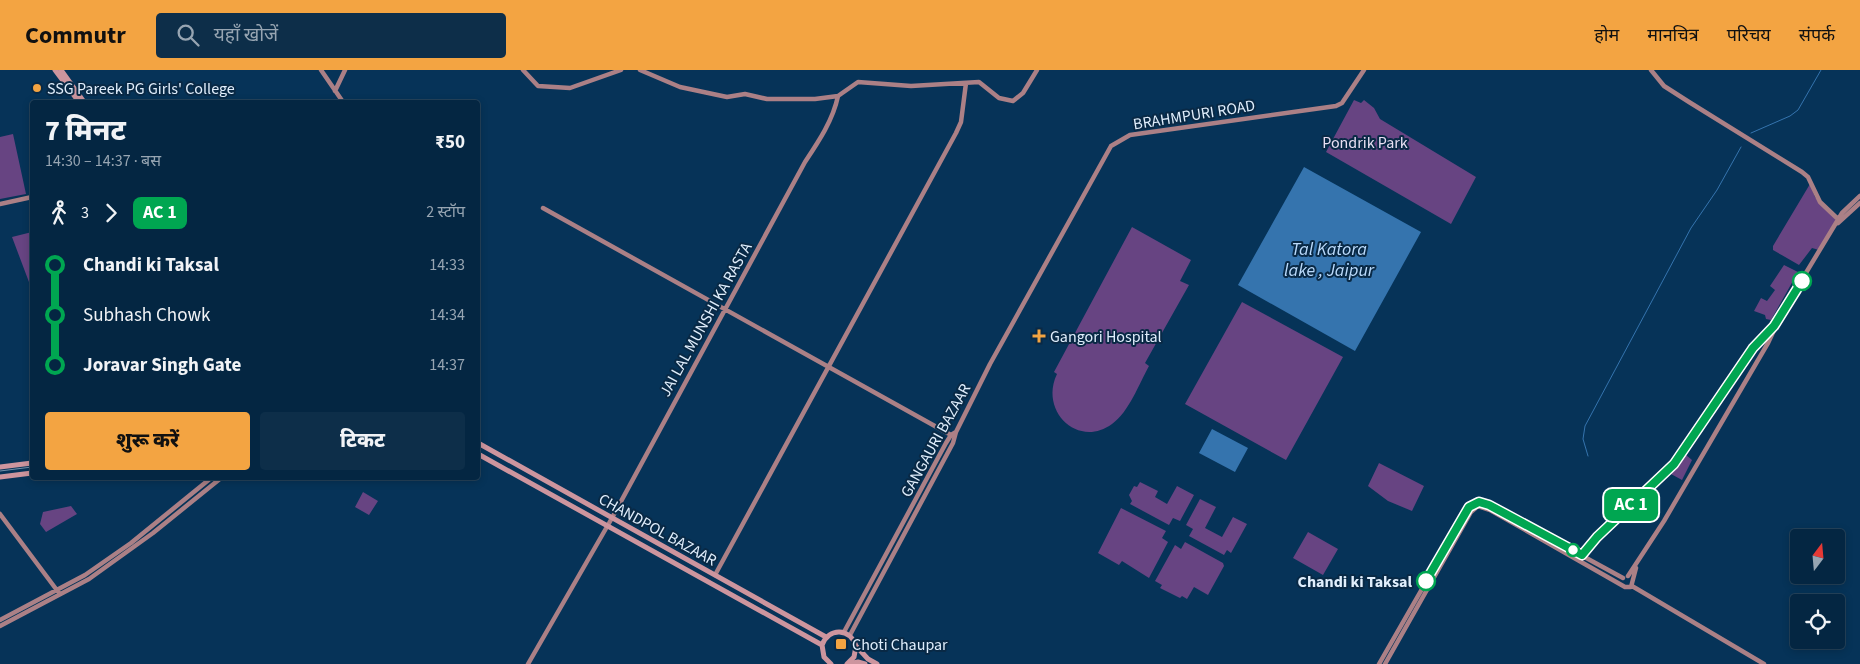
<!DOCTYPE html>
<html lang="hi">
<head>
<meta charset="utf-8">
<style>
	body { margin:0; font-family:"Source Sans 3","Noto Sans Devanagari",sans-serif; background:#0d2e49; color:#f1f3f6; height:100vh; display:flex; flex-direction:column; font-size:19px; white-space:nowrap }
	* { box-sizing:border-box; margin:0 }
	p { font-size:16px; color:#97a5b2 }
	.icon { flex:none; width:28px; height:28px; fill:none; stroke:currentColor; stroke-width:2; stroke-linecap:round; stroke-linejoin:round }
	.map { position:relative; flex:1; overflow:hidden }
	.details { position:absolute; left:30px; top:30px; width:450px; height:380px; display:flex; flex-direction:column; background:#042642; border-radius:5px; box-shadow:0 2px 8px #0003,0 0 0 1px #25435b }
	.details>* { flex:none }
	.badge { padding:0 10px; border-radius:8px; font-size:18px; line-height:32px }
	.needle { width:32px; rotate:16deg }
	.controls { position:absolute; left:1790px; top:459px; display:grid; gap:10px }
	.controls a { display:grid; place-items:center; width:55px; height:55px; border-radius:5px; background:#042642; box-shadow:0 2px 8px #0003,0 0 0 1px #25435b; font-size:25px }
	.map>.badge { position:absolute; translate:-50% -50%; box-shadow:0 0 0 2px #fff }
	.legs { display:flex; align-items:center; gap:8px; height:55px; padding:0 15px; font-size:16px }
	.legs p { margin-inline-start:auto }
	.overview { display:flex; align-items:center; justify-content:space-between; height:85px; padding:0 15px }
	h1 { font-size:28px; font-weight:800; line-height:38px }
	.button { display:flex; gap:10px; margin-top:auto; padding:10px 15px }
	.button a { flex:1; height:58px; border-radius:5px; background:#f3a442; color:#111; font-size:20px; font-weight:800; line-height:58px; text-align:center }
	.button a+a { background:#0d2e49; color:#f1f3f6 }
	ul { padding:0 15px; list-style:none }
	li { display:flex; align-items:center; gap:18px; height:50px; font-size:19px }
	li i { display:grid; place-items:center; width:8px; height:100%; margin:0 6px; background:currentColor }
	li i::after { content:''; width:12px; height:12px; margin:-6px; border:4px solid; border-radius:50%; background:#042642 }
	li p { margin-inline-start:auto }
	li:first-child i { background:linear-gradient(#0000 50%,currentColor 0) }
	li:last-child i { background:linear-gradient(currentColor 50%,#0000 0) }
	header { display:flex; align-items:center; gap:30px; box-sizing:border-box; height:70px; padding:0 25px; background:#f3a442; color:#111 }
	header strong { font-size:24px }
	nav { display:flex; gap:28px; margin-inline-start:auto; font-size:18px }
	.search { width:350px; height:45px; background:#0d2e49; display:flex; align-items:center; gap:12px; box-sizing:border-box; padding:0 18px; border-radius:5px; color:#97a5b2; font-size:19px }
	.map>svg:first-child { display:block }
</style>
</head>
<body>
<header>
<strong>Commutr</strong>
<div class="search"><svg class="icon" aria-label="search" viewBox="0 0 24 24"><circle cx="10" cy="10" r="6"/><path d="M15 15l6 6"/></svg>यहाँ खोजें</div>
<nav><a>होम</a><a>मानचित्र</a><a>परिचय</a><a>संपर्क</a></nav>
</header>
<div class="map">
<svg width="1860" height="594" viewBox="0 0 1860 594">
	<rect width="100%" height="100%" fill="#063358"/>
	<path fill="#674482" d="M 1354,30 L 1361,33 L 1364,30 L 1374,38 L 1380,49 L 1476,107 L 1451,154 L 1326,82 Z
		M 13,64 L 26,124 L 0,129 L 0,67 Z
		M 1810,114 L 1815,127 L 1837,151 L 1819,180 L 1812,178 L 1799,195 L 1773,180 L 1773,176 Z
		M 1132,157 L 1191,190 L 1180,211 L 1189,215 L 1145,293 L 1149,296 C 1139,314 1129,342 1112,354 C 1078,379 1039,341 1057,304 L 1054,302 Z
		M 32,162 L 32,220 L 12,167 Z
		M 1784,195 L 1798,202 L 1771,250 L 1766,249 L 1765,245 L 1754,241 L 1761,228 L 1767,231 L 1775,220 L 1770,216 Z
		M 1242,232 L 1343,287 L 1286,390 L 1185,334 Z
		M 1686,385 L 1692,390 L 1682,410 L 1671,404 Z
		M 1379,393 L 1424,416 L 1412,441 L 1388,431 L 1368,416 Z
		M 1140,412 L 1158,421 L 1155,427 L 1167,434 L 1177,416 L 1194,425 L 1180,451 L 1173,448 L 1169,455 L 1130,434 L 1132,431 L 1129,425 L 1134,416 L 1137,417 Z
		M 363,422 L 378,431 L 369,445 L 355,437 Z
		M 1200,429 L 1216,437 L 1205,458 L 1222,467 L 1233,447 L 1247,454 L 1231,483 L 1227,480 L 1224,485 L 1189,466 L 1193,459 L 1186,455 Z
		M 71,436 L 77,444 L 46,462 L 40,454 L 43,442 Z
		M 1121,438 L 1166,461 L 1162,468 L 1168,472 L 1149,508 L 1122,491 L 1119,495 L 1098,483 Z
		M 1308,462 L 1338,479 L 1323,505 L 1293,488 Z
		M 1185,472 L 1223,493 L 1224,496 L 1208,525 L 1194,517 L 1187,529 L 1182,526 L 1180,528 L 1160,518 L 1162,515 L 1155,511 L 1175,475 L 1181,479 Z"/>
	<path fill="#3574ae" d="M 1304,97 L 1421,162 L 1355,281 L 1238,215 Z
		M 1212,359 L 1248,378 L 1235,402 L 1199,383 Z"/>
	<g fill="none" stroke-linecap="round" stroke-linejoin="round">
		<path stroke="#3574ae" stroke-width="1" d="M 1751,63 L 1790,46 L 1798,40 L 1821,0
			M 1588,386 L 1583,369 L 1585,356 L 1691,158 L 1717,120 L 1741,77"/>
		<path stroke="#ab8086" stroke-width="4.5" d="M 321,0 L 343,32
			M 523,0 L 538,16 L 570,18 L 621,0
			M 640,0 L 680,17 L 727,27 L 745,24 L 767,29 L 815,29 L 838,26 L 858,12 L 911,16 L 979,12 L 999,28 L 1013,31 L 1023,23 L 1037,0
			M 1651,0 L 1664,16 L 1689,32 L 1802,102 L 1808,107 L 1820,132 L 1840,151
			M 335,21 L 345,0
			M 0,134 L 32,127
			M 543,138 L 951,365
			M 1838,153 L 1860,133
			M 0,444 L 59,523
			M 1580,488 L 1597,467 L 1674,394 L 1753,278 L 1773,257
			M 715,505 L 956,63 L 961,52 L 966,13
			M 1628,506 L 1664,451 L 1768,273 L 1783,241 L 1842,143 L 1860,126
			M 1632,516 L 1764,594
			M 0,550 L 85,505 L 131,473 L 211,408
			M 0,556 L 89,509 L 153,463 L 221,408
			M 844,562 L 946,373 L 951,365 L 956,362 L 990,294 L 1111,76 L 1130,65 L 1336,36 L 1342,33 L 1364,0
			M 850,565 L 953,373 L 956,362
			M 528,594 L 612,448 L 805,92 C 819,71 833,50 838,26
			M 1379,594 L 1469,437 C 1476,432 1481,432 1489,435 L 1623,508
			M 1385,594 L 1471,442 L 1478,436 L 1490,440 L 1625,517 L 1631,517 L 1636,498"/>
		<path stroke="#cd959e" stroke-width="5" d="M 55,0 L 79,32
			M 61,0 L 84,32
			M 478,373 L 826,567
			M 478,384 L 822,575
			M 0,397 L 32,393
			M 0,407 L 32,403
			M 857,577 L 868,589 L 877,594
			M 831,594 L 824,587 L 822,575 C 829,557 850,558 856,576 L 854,587 L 847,594
			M 849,594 L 858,592 L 865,594"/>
		<path stroke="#7290aa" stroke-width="1" d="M 0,401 L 32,397"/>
	</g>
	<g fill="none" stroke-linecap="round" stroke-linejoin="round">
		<g stroke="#fff" stroke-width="11">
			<path id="line-1" d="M 1426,511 L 1469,437 L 1479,432 L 1489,435 L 1582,485 L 1597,467 L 1674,394 L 1753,278 L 1774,256 L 1802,211"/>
		</g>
		<use href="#line-1" stroke="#00a651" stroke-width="8"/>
	</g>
	<g fill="#f3a442" stroke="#092945" stroke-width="2">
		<circle cx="37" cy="18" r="5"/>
		<path d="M1036.5 258.5h5v5h5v5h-5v5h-5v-5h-5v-5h5z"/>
		<rect x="835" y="568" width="12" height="12" rx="2.5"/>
	</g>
	<g fill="#fff" stroke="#00a651" stroke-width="2.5">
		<circle cx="1802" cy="211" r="9"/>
		<circle cx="1573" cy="480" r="6"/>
		<circle cx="1426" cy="511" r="9"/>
	</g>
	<g text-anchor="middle" stroke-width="4" stroke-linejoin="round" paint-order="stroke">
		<g font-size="16" fill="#e0eefc" stroke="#092945" text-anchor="start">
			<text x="47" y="24">SSG Pareek PG Girls' College</text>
			<text x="1050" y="272">Gangori Hospital</text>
			<text x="852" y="580">Choti Chaupar</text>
		</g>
		<g font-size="16" fill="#e0eefc" stroke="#092945">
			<text transform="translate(1194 44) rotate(-9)" y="6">BRAHMPURI ROAD</text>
			<text transform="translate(705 249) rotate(-61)" y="6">JAI LAL MUNSHI KA RASTA</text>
			<text transform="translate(935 370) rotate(-61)" y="6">GANGAURI BAZAAR</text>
			<text transform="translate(658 459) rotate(29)" y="6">CHANDPOL BAZAAR</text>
		</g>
		<g font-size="16" fill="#e9dff3" stroke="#092945">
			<text x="1365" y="78">Pondrik Park</text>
		</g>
		<g font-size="16" font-weight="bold" fill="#e0eefc" stroke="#092945" text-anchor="end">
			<text x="1412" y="517">Chandi ki Taksal</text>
		</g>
		<g font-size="18" font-style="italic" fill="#bbdbfc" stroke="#092945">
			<text x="1329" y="185">Tal Katora<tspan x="1329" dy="21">lake , Jaipur</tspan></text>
		</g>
	</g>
</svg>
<div class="controls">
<a><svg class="needle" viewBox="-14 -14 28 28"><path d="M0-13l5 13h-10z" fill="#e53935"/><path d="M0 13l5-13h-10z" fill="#97a5b2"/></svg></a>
<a><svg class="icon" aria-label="locate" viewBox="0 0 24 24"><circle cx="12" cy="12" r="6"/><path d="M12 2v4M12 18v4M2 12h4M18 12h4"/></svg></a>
</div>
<b class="badge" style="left:1631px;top:435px;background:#00a651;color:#fff">AC 1</b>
<section class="details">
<div class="overview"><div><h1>7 मिनट</h1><p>14:30 – 14:37 · बस</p></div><b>₹50</b></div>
<div class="legs"><svg class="icon" aria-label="walk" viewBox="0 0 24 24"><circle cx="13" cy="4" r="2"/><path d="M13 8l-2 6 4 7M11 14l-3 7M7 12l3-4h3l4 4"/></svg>3<svg class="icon" aria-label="forward" viewBox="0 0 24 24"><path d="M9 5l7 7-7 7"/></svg><b class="badge" style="background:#00a651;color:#fff">AC 1</b><p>2 स्टॉप</p></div>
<ul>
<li><i style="color:#00a651"></i><b>Chandi ki Taksal</b><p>14:33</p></li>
<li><i style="color:#00a651"></i><span>Subhash Chowk</span><p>14:34</p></li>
<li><i style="color:#00a651"></i><b>Joravar Singh Gate</b><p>14:37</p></li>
</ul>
<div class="button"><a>शुरू करें</a><a>टिकट</a></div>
</section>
</div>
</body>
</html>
